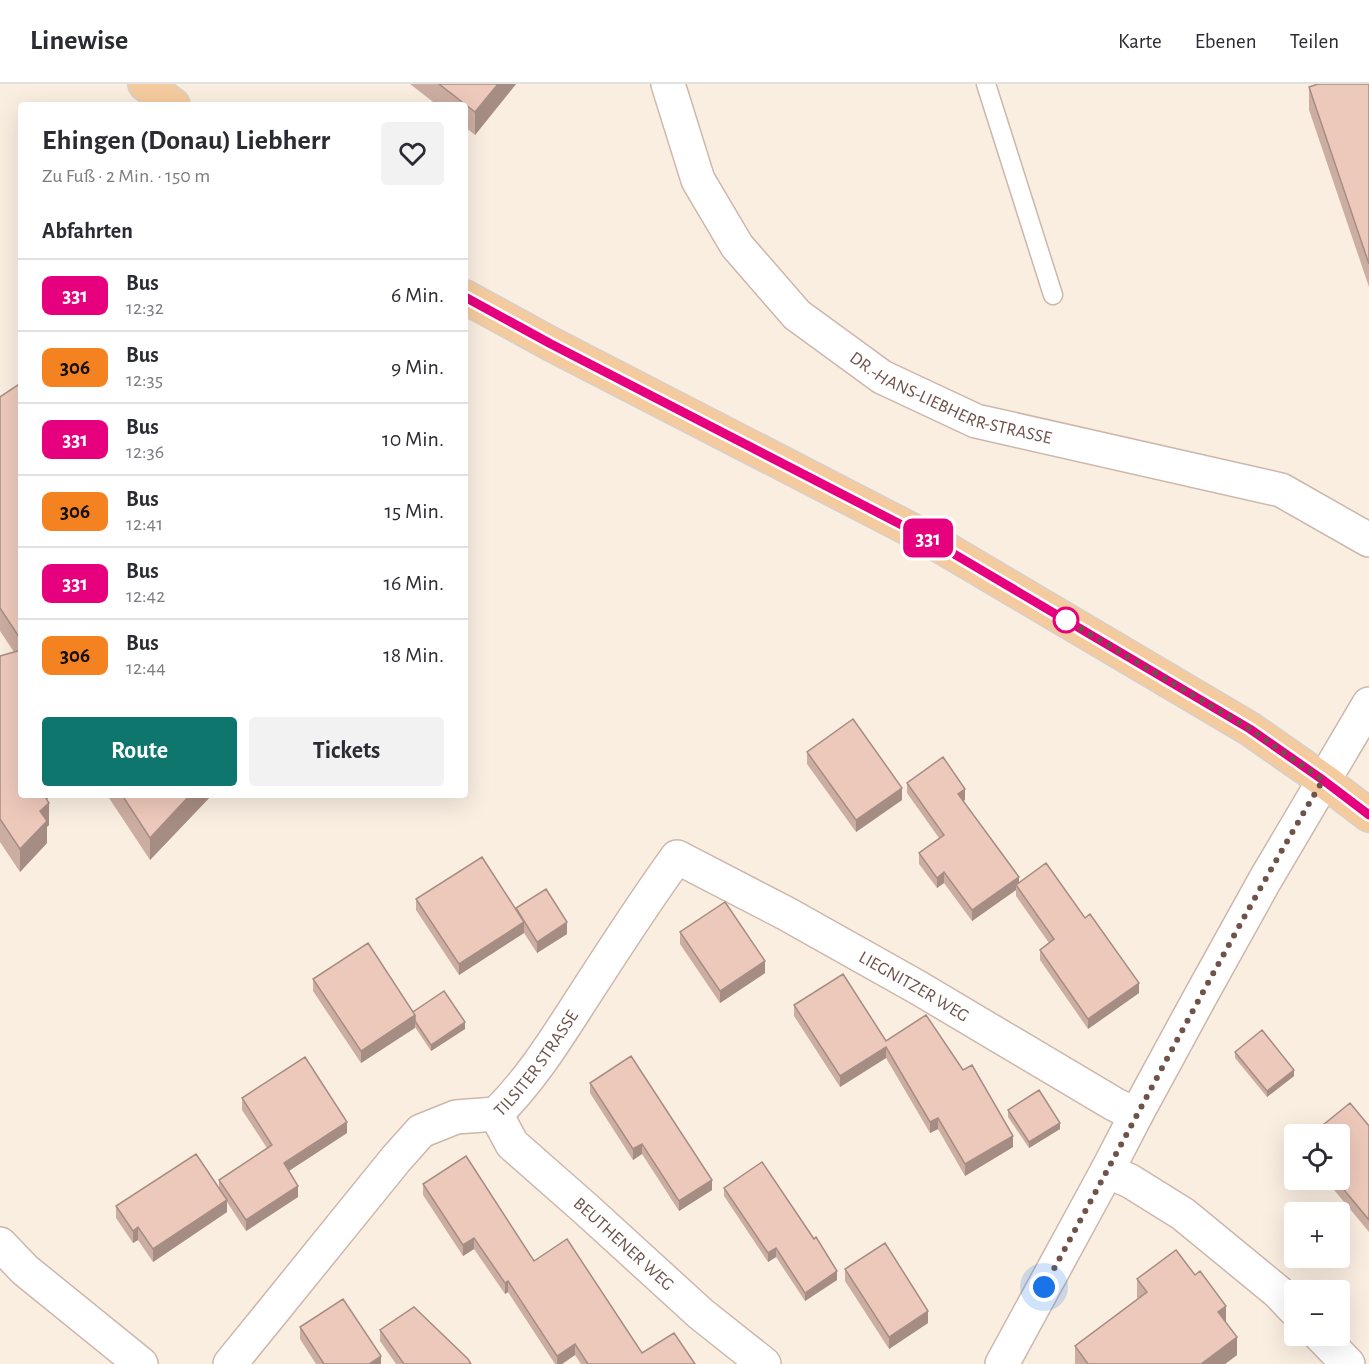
<!DOCTYPE html>
<html lang="de">
<head>
<meta charset="utf-8">
<style>
	body { margin:0; font-family:"Alegreya Sans",sans-serif; background:#f2f2f3; color:#2b2b33; height:100vh; display:flex; flex-direction:column; font-size:22px; white-space:nowrap }
	* { box-sizing:border-box; margin:0 }
	p { font-size:20px; color:#7c7c81 }
	.icon { flex:none; width:33px; height:33px; fill:none; stroke:currentColor; stroke-width:2; stroke-linecap:round; stroke-linejoin:round }
	.map { position:relative; flex:1; overflow:hidden }
	.side { position:absolute; left:18px; top:18px; width:450px; height:696px; display:flex; flex-direction:column; background:#fff; border-radius:6px; box-shadow:0 6px 24px #0002 }
	.side>* { flex:none }
	.badge { padding:0 12px; border-radius:9px; font-size:21px; line-height:39px }
	.tools { position:absolute; left:1284px; top:1040px; display:grid; gap:12px }
	.tools a { display:grid; place-items:center; width:66px; height:66px; border-radius:6px; background:#fff; box-shadow:0 6px 24px #0002; font-size:30px }
	.you { position:absolute; width:30px; height:30px; margin:-15px; border:4px solid #fff; border-radius:50%; background:#1a73e8; box-shadow:0 0 0 9px #1a73e833 }
	.map>.badge { position:absolute; translate:-50% -50%; box-shadow:0 0 0 3px #fff }
	h2 { padding:0 24px; font-size:22px; line-height:54px }
	.round { display:grid; place-items:center; flex:none; width:63px; height:63px; border-radius:6px; background:#f2f2f3 }
	.overview { display:flex; align-items:center; justify-content:space-between; height:102px; padding:0 24px }
	h1 { font-size:28px; font-weight:700; line-height:45px }
	.cta { display:flex; gap:12px; margin-top:auto; padding:12px 24px }
	.cta a { flex:1; height:69px; border-radius:6px; background:#0f766e; color:#fff; font-size:24px; font-weight:700; line-height:69px; text-align:center }
	.cta a+a { background:#f2f2f3; color:#2b2b33 }
	ul { padding:0; list-style:none }
	li { display:flex; align-items:center; gap:18px; height:72px; padding:0 24px; border-top:2px solid #e1e1e2 }
	li div { flex:1 }
	li b { display:block; font-size:22px }
	li em { font-style:normal }
	li .badge { min-width:66px; font-weight:700; text-align:center }
	header { display:flex; align-items:center; gap:36px; box-sizing:border-box; height:84px; padding:0 30px; background:#fff; border-bottom:2px solid #e1e1e2 }
	header strong { font-size:28px }
	nav { display:flex; gap:33px; margin-inline-start:auto; font-size:21px }
	.map>svg:first-child { display:block }
</style>
</head>
<body>
<header>
<strong>Linewise</strong>
<nav><a>Karte</a><a>Ebenen</a><a>Teilen</a></nav>
</header>
<div class="map">
<svg width="1369" height="1280" viewBox="0 0 1369 1280">
	<rect width="100%" height="100%" fill="#faeee1"/>
	<g fill="none" stroke-linecap="round" stroke-linejoin="round">
		<g stroke="#ccb7ac" stroke-width="21">
			<path id="service" d="M 986,0 L 1053,211"/>
		</g>
		<g stroke="#ccb7ac" stroke-width="36">
			<g id="minor">
				<path id="s1" d="M 668,0 L 698,96 L 737,162 L 797,231 L 882,293 L 976,337 L 1281,406 L 1369,456"/>
				<path id="s2" d="M 496,1030 L 512,1060 L 587,1126 L 701,1230 L 764,1280"/>
				<path d="M 1107,1087 L 1130,1097 L 1183,1130 L 1278,1208 L 1294,1225"/>
				<path d="M 1320,1251 L 1348,1280"/>
				<path id="s3" d="M 230,1280 L 396,1075 L 421,1047 L 456,1033 L 496,1030 C 533,994 559,950 587,907 C 616,862 645,817 677,773 L 787,830 L 917,903 L 1114,1020 L 1136,1031"/>
			</g>
		</g>
		<g stroke="#ccb7ac" stroke-width="36">
			<path id="tertiary" d="M 0,1160 L 25,1186 L 141,1280
				M 1002,1280 L 1107,1087 L 1136,1031 L 1199,915 L 1265,796 L 1369,620"/>
		</g>
		<g stroke="#d7cfcc" stroke-width="36">
			<path id="primary" d="M 145,0 L 173,21
				M 465,213 L 551,260 L 927,454 L 1250,645 L 1323,696 L 1369,731"/>
		</g>
		<use href="#service" stroke="#fff" stroke-width="18"/>
		<use href="#minor" stroke="#fff" stroke-width="33"/>
		<use href="#tertiary" stroke="#fff" stroke-width="33"/>
		<use href="#primary" stroke="#f4cb9e" stroke-width="33"/>
	</g>
	<path fill="#ccada1" d="M 410,0 L 516,0 L 475,51 L 465,43 L 465,21 L 437,21 Z
		M 1369,0 L 1369,203 L 1309,26 L 1309,3 Z
		M 21,299 L 21,711 L 51,711 L 47,715 L 49,741 L 47,743 L 47,759 L 20,788 L 0,758 L 0,572 L 14,568 L 0,547 L 0,313 Z
		M 807,668 L 902,716 L 856,748 L 807,680 Z
		M 907,699 L 965,716 L 963,717 L 1019,799 L 1139,909 L 1088,945 L 1040,876 L 1040,866 L 1049,859 L 1016,812 L 1016,806 L 972,837 L 944,799 L 937,804 L 919,780 L 919,769 L 939,754 L 907,709 Z
		M 107,711 L 212,711 L 150,776 Z
		M 416,815 L 516,825 L 567,850 L 537,869 L 524,849 L 459,891 L 416,826 Z
		M 680,848 L 765,889 L 720,919 L 680,860 Z
		M 313,895 L 413,928 L 465,945 L 431,967 L 415,943 L 361,979 L 313,907 Z
		M 794,921 L 886,957 L 1013,1063 L 965,1092 L 938,1045 L 930,1049 L 886,974 L 840,1003 L 794,932 Z
		M 1235,968 L 1294,992 L 1267,1013 L 1235,974 Z
		M 590,999 L 712,1106 L 679,1127 L 642,1070 L 633,1076 L 590,1009 Z
		M 242,1014 L 347,1049 L 289,1087 L 298,1113 L 246,1147 L 227,1118 L 227,1128 L 153,1178 L 138,1156 L 133,1159 L 116,1134 L 116,1122 L 219,1105 L 219,1096 L 267,1064 L 242,1026 Z
		M 1008,1026 L 1060,1045 L 1029,1064 L 1008,1033 Z
		M 1369,1042 L 1369,1148 L 1325,1095 L 1340,1095 Z
		M 423,1100 L 534,1177 L 642,1269 L 695,1280 L 581,1280 L 575,1271 L 562,1280 L 555,1280 L 508,1208 L 505,1210 L 474,1165 L 463,1172 L 423,1111 Z
		M 724,1104 L 837,1196 L 805,1217 L 776,1173 L 768,1178 L 724,1112 Z
		M 845,1185 L 928,1239 L 889,1265 L 845,1197 Z
		M 1137,1195 L 1226,1239 L 1237,1271 L 1225,1280 L 1075,1280 L 1075,1262 L 1138,1215 L 1137,1213 Z
		M 300,1243 L 381,1280 L 316,1280 L 300,1255 Z
		M 380,1246 L 471,1280 L 396,1280 L 380,1257 Z"/>
	<path fill="#a68d83" d="M 498,0 L 516,0 L 475,51 L 475,28 Z
		M 902,704 L 902,716 L 856,748 L 856,736 Z
		M 965,705 L 965,716 L 958,721 L 958,710 Z
		M 39,711 L 51,711 L 39,724 Z
		M 190,711 L 212,711 L 150,776 L 150,754 Z
		M 49,719 L 49,741 L 47,743 L 47,759 L 20,788 L 20,765 L 40,727 Z
		M 944,788 L 944,799 L 937,804 L 937,794 Z
		M 1019,793 L 1019,804 L 1016,801 L 1016,806 L 972,837 L 972,826 Z
		M 524,838 L 524,849 L 459,891 L 459,880 Z
		M 567,838 L 567,850 L 537,869 L 537,858 Z
		M 765,877 L 765,889 L 720,919 L 720,907 Z
		M 1139,899 L 1139,909 L 1088,945 L 1088,935 Z
		M 415,931 L 415,944 L 361,979 L 361,967 Z
		M 465,938 L 465,945 L 431,967 L 431,961 Z
		M 886,963 L 886,974 L 840,1003 L 840,992 Z
		M 1294,986 L 1294,992 L 1267,1013 L 1267,1007 Z
		M 938,1034 L 938,1045 L 930,1049 L 930,1038 Z
		M 347,1038 L 347,1049 L 284,1090 L 284,1079 Z
		M 1060,1039 L 1060,1045 L 1029,1064 L 1029,1058 Z
		M 1013,1052 L 1013,1063 L 965,1092 L 965,1080 Z
		M 642,1060 L 642,1070 L 633,1076 L 633,1065 Z
		M 712,1096 L 712,1106 L 679,1127 L 679,1117 Z
		M 298,1102 L 298,1113 L 246,1147 L 246,1136 Z
		M 227,1116 L 227,1128 L 153,1178 L 153,1165 Z
		M 138,1143 L 138,1156 L 133,1159 L 133,1147 Z
		M 474,1154 L 474,1165 L 463,1172 L 463,1161 Z
		M 776,1164 L 776,1173 L 768,1178 L 768,1169 Z
		M 837,1187 L 837,1196 L 805,1217 L 805,1209 Z
		M 508,1197 L 508,1208 L 505,1210 L 505,1199 Z
		M 1226,1222 L 1226,1240 L 1218,1228 Z
		M 928,1227 L 928,1239 L 889,1265 L 889,1253 Z
		M 1237,1253 L 1237,1271 L 1225,1280 L 1201,1280 Z
		M 575,1260 L 575,1271 L 562,1280 L 557,1280 L 557,1272 Z
		M 381,1272 L 381,1280 L 369,1280 Z"/>
	<path fill="#edc9bb" stroke="#a68d83" stroke-width="1.5" d="M 439,0 L 498,0 L 475,28 Z
		M 1318,0 L 1369,0 L 1369,180 L 1309,3 Z
		M 21,299 L 21,556 L 0,524 L 0,313 Z
		M 21,566 L 21,711 L 44,711 L 49,719 L 40,727 L 47,737 L 20,765 L 0,735 L 0,572 Z
		M 853,635 L 902,704 L 856,736 L 807,668 Z
		M 943,673 L 965,705 L 958,710 L 1019,793 L 972,826 L 944,788 L 937,794 L 919,769 L 944,751 L 907,699 Z
		M 122,711 L 190,711 L 150,754 Z
		M 482,773 L 524,838 L 459,880 L 416,815 Z
		M 1046,779 L 1085,834 L 1090,830 L 1139,899 L 1088,935 L 1040,866 L 1054,855 L 1016,801 Z
		M 546,805 L 567,838 L 537,858 L 516,824 Z
		M 725,818 L 765,877 L 720,907 L 680,848 Z
		M 368,859 L 415,931 L 361,967 L 313,895 Z
		M 843,890 L 886,957 L 926,931 L 963,986 L 972,981 L 1013,1052 L 965,1080 L 938,1034 L 930,1038 L 886,963 L 840,992 L 794,921 Z
		M 444,907 L 465,938 L 431,961 L 415,937 L 415,931 L 413,928 Z
		M 1262,946 L 1294,986 L 1267,1007 L 1235,968 Z
		M 631,972 L 712,1096 L 679,1117 L 642,1060 L 633,1065 L 590,999 Z
		M 305,973 L 347,1038 L 284,1079 L 298,1102 L 246,1136 L 219,1096 L 272,1061 L 242,1014 Z
		M 1039,1006 L 1060,1039 L 1029,1058 L 1008,1026 Z
		M 1350,1019 L 1369,1042 L 1369,1136 L 1335,1095 L 1340,1095 L 1340,1050 L 1312,1050 Z
		M 196,1070 L 227,1116 L 153,1165 L 138,1143 L 133,1147 L 116,1122 Z
		M 466,1072 L 534,1177 L 567,1155 L 642,1269 L 674,1249 L 695,1280 L 588,1280 L 575,1260 L 557,1272 L 508,1197 L 505,1199 L 474,1154 L 463,1161 L 423,1100 Z
		M 762,1078 L 814,1155 L 816,1153 L 837,1187 L 805,1209 L 776,1164 L 768,1169 L 724,1104 Z
		M 885,1159 L 928,1227 L 889,1253 L 845,1185 Z
		M 1176,1166 L 1195,1191 L 1200,1187 L 1226,1222 L 1218,1228 L 1237,1253 L 1201,1280 L 1088,1280 L 1075,1262 L 1147,1208 L 1137,1195 Z
		M 343,1215 L 381,1272 L 369,1280 L 324,1280 L 300,1243 Z
		M 414,1223 L 468,1275 L 471,1280 L 404,1280 L 380,1246 Z"/>
	<g fill="none" stroke-linecap="round" stroke-linejoin="round">
		<g stroke="#fff" stroke-width="14">
			<path id="line" d="M 465,213 L 551,260 L 927,454 L 1250,645 L 1323,696 L 1369,731"/>
		</g>
		<use href="#line" stroke="#e6007e" stroke-width="9"/>
		<path stroke="#6f534a" stroke-width="6" stroke-dasharray="0 10.8" d="M 1044,1203 C 1137,1034 1224,862 1323,696 L 1250,645 L 1066,536"/>
	</g>
	<circle fill="#fff" stroke="#e6007e" stroke-width="3" cx="1066" cy="536" r="12"/>
	<g text-anchor="middle" stroke-width="4.5" stroke-linejoin="round" paint-order="stroke">
		<g font-size="18" fill="#6f534a" stroke="#fdf2e7">
			<text dy="6" stroke="none"><textPath href="#s1" startOffset="446">DR.-HANS-LIEBHERR-STRASSE</textPath></text>
			<text dy="6" stroke="none"><textPath href="#s3" startOffset="964">LIEGNITZER WEG</textPath></text>
			<text dy="6" stroke="none"><textPath href="#s3" startOffset="444">TILSITER STRASSE</textPath></text>
			<text dy="6" stroke="none"><textPath href="#s2" startOffset="184">BEUTHENER WEG</textPath></text>
		</g>
	</g>
</svg>
<div class="tools">
<a><svg class="icon" aria-label="locate" viewBox="0 0 24 24"><circle cx="12" cy="12" r="6"/><path d="M12 2v4M12 18v4M2 12h4M18 12h4"/></svg></a>
<a>+</a>
<a>−</a>
</div>
<div class="you" style="left:1044px;top:1203px"></div>
<b class="badge" style="left:928px;top:454px;background:#e6007e;color:#fff">331</b>
<section class="side">
<div class="overview"><div><h1>Ehingen (Donau) Liebherr</h1><p>Zu Fuß · 2 Min. · 150 m</p></div><a class="round"><svg class="icon" aria-label="heart" viewBox="0 0 24 24"><path d="M12 20l-8-8c-3-5 5-10 8-4 3-6 11-1 8 4z"/></svg></a></div>
<h2>Abfahrten</h2>
<ul>
<li><span class="badge" style="background:#e6007e;color:#fff">331</span><div><b>Bus</b><p>12:32</p></div><em>6 Min.</em></li>
<li><span class="badge" style="background:#f58220;color:#111">306</span><div><b>Bus</b><p>12:35</p></div><em>9 Min.</em></li>
<li><span class="badge" style="background:#e6007e;color:#fff">331</span><div><b>Bus</b><p>12:36</p></div><em>10 Min.</em></li>
<li><span class="badge" style="background:#f58220;color:#111">306</span><div><b>Bus</b><p>12:41</p></div><em>15 Min.</em></li>
<li><span class="badge" style="background:#e6007e;color:#fff">331</span><div><b>Bus</b><p>12:42</p></div><em>16 Min.</em></li>
<li><span class="badge" style="background:#f58220;color:#111">306</span><div><b>Bus</b><p>12:44</p></div><em>18 Min.</em></li>
</ul>
<div class="cta"><a>Route</a><a>Tickets</a></div>
</section>
</div>
</body>
</html>
